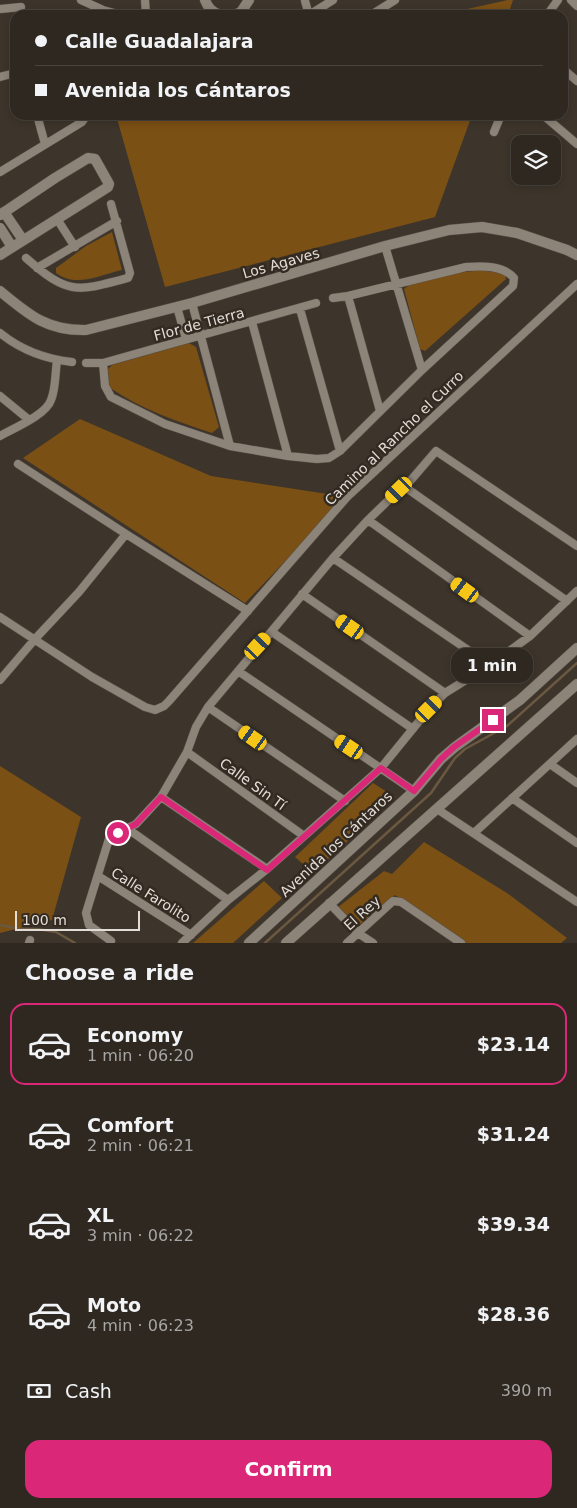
<!DOCTYPE html>
<meta charset="utf-8">
<style>
:root{--surface:#2e2820;--page:#363029;--text:#f1f3f6;--muted:#a7a6a5;--line:#49443e;--accent:#db2777}
body{margin:0;font-family:"DejaVu Sans",sans-serif;background:var(--page);color:var(--text);height:100vh;display:flex;flex-direction:column;font-size:19px;white-space:nowrap}
*{box-sizing:border-box;margin:0}
p{font-size:16px;color:var(--muted)}
.icon{flex:none;width:28px;height:28px;fill:none;stroke:currentColor;stroke-width:2;stroke-linecap:round;stroke-linejoin:round}
.map{position:relative;height:943px;overflow:hidden}
.sheet{display:flex;flex-direction:column;background:var(--surface);flex:1}
.sheet>*{flex:none}
.banner{position:absolute;left:10px;top:10px;width:558px;height:110px;border-radius:15px;box-shadow:0 2px 8px #0003,0 0 0 1px var(--line);display:grid;align-content:center;height:110px;padding:0 25px;background:var(--surface)}
.fabs{position:absolute;left:511px;top:135px;display:grid;gap:10px}
.fabs a{display:grid;place-items:center;width:50px;height:50px;border-radius:10px;background:var(--surface);box-shadow:0 2px 8px #0003,0 0 0 1px var(--line);font-size:25px}
.scale{position:absolute;left:15px;bottom:12px;width:125px;box-sizing:border-box;padding-left:5px;border:2px solid #e2ddd7;border-top:0;font-size:14px;line-height:18px;white-space:nowrap;color:#e2ddd7;-webkit-text-stroke:4px #332a21;paint-order:stroke}
.end{position:absolute;width:22px;height:22px;margin:-11px;border:6px solid #db2777;background:#fff;box-shadow:0 0 0 2px #fff}
.from{border-radius:50%}
.bubble{position:absolute;height:35px;border-radius:15px;background:var(--surface);box-shadow:0 2px 8px #0003,0 0 0 1px var(--line);font-size:16px;font-weight:700;line-height:35px;text-align:center}
.car{position:absolute;width:15px;height:30px;margin:-15px -8px;border-radius:6px;box-shadow:0 0 4px 1px #0007;background:linear-gradient(#f5c518 24%,#345 0 40%,#f5c518 0 76%,#345 0 86%,#f5c518 0)}
.banner b{display:flex;align-items:center;gap:18px;height:48px;font-size:19px}
.banner b+b{border-top:1px solid var(--line)}
.banner i{width:12px;height:12px;background:var(--text)}
ul{padding:0;list-style:none}
li{display:flex;align-items:center;gap:15px;height:82px;margin:0 10px 8px;padding:0 15px;border:2px solid transparent;border-radius:15px}
li div{flex:1}
li b{display:block;font-size:19px}
li em{font-style:normal;font-weight:700}
li.current{border-color:var(--accent)}
li>.icon{width:45px;height:45px;stroke-width:1.5}
h2{padding:0 25px;font-size:22px;line-height:60px}
.pay{display:flex;align-items:center;gap:12px;height:55px;padding:0 25px;font-size:19px}
.pay p{margin-inline-start:auto}
.action{display:flex;gap:10px;margin-top:auto;padding:10px 25px}
.action a{flex:1;height:58px;border-radius:15px;background:var(--accent);color:#fff;font-size:20px;font-weight:700;line-height:58px;text-align:center}
.map>svg:first-child{display:block}
.green{fill:#7b5015}
.lines{fill:none;stroke-linecap:round;stroke-linejoin:round}
.stream{stroke:#6b5840;stroke-width:2.5}
.minor-casing{stroke:#59524a;stroke-width:9}
.tertiary-casing{stroke:#59524a;stroke-width:11}
.minor{stroke:#8d8479;stroke-width:8}
.tertiary{stroke:#8d8479;stroke-width:10}
.route{stroke:#db2777;stroke-width:6}
.labels{text-anchor:middle;dominant-baseline:central;stroke-width:5;stroke-linejoin:round;paint-order:stroke}
.street-label{font-size:14px;fill:#e2ddd7;stroke:#332a21}
</style>
<div class="map">
<svg width="577" height="943" viewBox="0 0 577 943">
<rect width="100%" height="100%" fill="#3d352b"/>
<path class="green" d="M508,0H513L508,15H440Z
M116,115H472L435,217L165,287Z
M112,232L122,270C100,275 76,288 56,273V268L86,246Z
M481,270L505,274L506,279L425,351L420,349L404,289L409,285L456,273Z
M189,343L196,347L219,427L212,433C176,421 140,409 109,387L108,369L112,365Z
M80,419L211,476L347,497L245,603L23,458Z
M0,766L81,817L52,920L0,933Z
M373,783L395,797L313,873L295,857Z
M424,842L507,893L567,938L561,943H465L395,895L357,927L337,908L384,871L392,874Z
M264,881L282,898L233,943H193Z"/>
<g class="lines">
<path class="stream" d="M0,925L20,929H37L56,932L75,943
M265,943L431,793L455,758L465,749L507,726L577,663"/>
<defs>
<path id="minor" d="M81,0L103,10L122,15
M145,0L146,15
M571,0L577,6
M305,1L309,15
M0,9L21,7
M309,15L333,0
M371,15L395,0
M547,15L558,0
M562,68L577,81
M0,77L15,73
M37,115L45,144
M543,115L577,144
M494,132L501,115
M0,172L82,122L87,115
M57,219L75,247
M385,246L422,370
M26,258C68,295 76,292 128,278L130,273L111,204
M37,268L117,221
M348,296L380,411
M192,303L230,446
M177,307L186,339
M300,309L340,451
M252,322L288,456
M0,333C21,350 45,359 72,362
M86,363H103L316,303
M103,363L105,386L111,397L165,424L230,446L288,456L317,459L329,458L340,451L422,370L513,286L514,278C503,265 482,266 466,267L348,296L333,298
M0,396L28,419
M0,436C14,428 46,415 51,400C56,388 55,373 57,361
M18,464L126,534L248,611
M405,487L436,451L577,546
M368,520L399,490L405,487L567,601
M333,558L368,520L530,636
M302,594L445,693
M0,617L92,677L145,707L155,710L164,706L169,701L347,497L577,284
M272,632L413,729
M238,671L414,791
M0,680L35,639L79,592L126,534
M208,707L345,801
M187,752L304,836
M550,764L577,783
M161,797L267,869
M512,798L577,843
M437,809L577,902
M128,829L228,900
M474,833L577,739
M98,876L191,935
M329,903L358,933L373,943
M111,941L89,925L86,913L109,839L112,836L136,824L161,797L187,752L196,727L208,707L333,558L490,665
M29,943L30,940
M182,943L228,900L267,869L381,768L429,709L445,693L490,665L530,636L577,591
M347,943L393,901L401,902L461,943"/>
<path id="tertiary" d="M205,0C208,8 212,12 220,15
M234,15L241,12L249,0
M4,212L23,240
M0,215L55,178L88,158L95,159L109,184L108,187L0,255
M0,228L12,247
M0,291C29,315 47,331 86,330L192,303L385,246L449,230L482,227L517,233L567,250L577,255
M249,943L414,791L441,759L455,747L520,700L577,648
M286,943L577,684"/>
</defs>
<use href="#minor" class="minor-casing"/>
<use href="#tertiary" class="tertiary-casing"/>
<use href="#minor" class="minor"/>
<use href="#tertiary" class="tertiary"/>
</g>
<g class="lines">
<path class="route" d="M118,833L136,824L161,797L267,870L381,768L414,791L441,759L454,747L493,720"/>
</g>
<g class="labels">
<g class="street-label">
<text transform="translate(281 263) rotate(-16)">Los Agaves</text>
<text transform="translate(199 324) rotate(-15)">Flor de Tierra</text>
<text transform="translate(394 438) rotate(-44)">Camino al Rancho el Curro</text>
<text transform="translate(253 784) rotate(36)">Calle Sin Tí</text>
<text transform="translate(336 844) rotate(-43)">Avenida los Cántaros</text>
<text transform="translate(151 895) rotate(32)">Calle Farolito</text>
<text transform="translate(362 913) rotate(-42)">El Rey</text>
</g>
</g>
</svg>
<div class="fabs">
<a><svg class="icon" aria-label="layers" viewBox="0 0 24 24"><path d="M12 4l9 5-9 5-9-5zM3 14l9 5 9-5"/></svg></a>
</div>
<div class="scale">100 m</div>
<i class="end from" style="left:118px;top:833px"></i>
<i class="end" style="left:493px;top:720px"></i>
<div class="bubble" style="left:451px;top:648px;width:82px">1 min</div>
<i class="car" style="left:399px;top:490px;rotate:226deg"></i>
<i class="car" style="left:465px;top:590px;rotate:306deg"></i>
<i class="car" style="left:350px;top:627px;rotate:305deg"></i>
<i class="car" style="left:258px;top:646px;rotate:43deg"></i>
<i class="car" style="left:429px;top:709px;rotate:45deg"></i>
<i class="car" style="left:253px;top:738px;rotate:305deg"></i>
<i class="car" style="left:349px;top:747px;rotate:304deg"></i>
<div class="banner">
<b><i class="from"></i>Calle Guadalajara</b>
<b><i></i>Avenida los Cántaros</b>
</div>
</div>
<section class="sheet">
<h2>Choose a ride</h2>
<ul>
<li class="current"><svg class="icon" aria-label="car" viewBox="0 0 24 24"><path d="M5 17H2v-5l4-1 3-4h7l3 4 3 1v5h-3M9 17h6M6 11h13"/><circle cx="7" cy="17" r="2"/><circle cx="17" cy="17" r="2"/></svg><div><b>Economy</b><p>1 min · 06:20</p></div><em>$23.14</em></li>
<li><svg class="icon" aria-label="car" viewBox="0 0 24 24"><path d="M5 17H2v-5l4-1 3-4h7l3 4 3 1v5h-3M9 17h6M6 11h13"/><circle cx="7" cy="17" r="2"/><circle cx="17" cy="17" r="2"/></svg><div><b>Comfort</b><p>2 min · 06:21</p></div><em>$31.24</em></li>
<li><svg class="icon" aria-label="car" viewBox="0 0 24 24"><path d="M5 17H2v-5l4-1 3-4h7l3 4 3 1v5h-3M9 17h6M6 11h13"/><circle cx="7" cy="17" r="2"/><circle cx="17" cy="17" r="2"/></svg><div><b>XL</b><p>3 min · 06:22</p></div><em>$39.34</em></li>
<li><svg class="icon" aria-label="car" viewBox="0 0 24 24"><path d="M5 17H2v-5l4-1 3-4h7l3 4 3 1v5h-3M9 17h6M6 11h13"/><circle cx="7" cy="17" r="2"/><circle cx="17" cy="17" r="2"/></svg><div><b>Moto</b><p>4 min · 06:23</p></div><em>$28.36</em></li>
</ul>
<div class="pay"><svg class="icon" aria-label="cash" viewBox="0 0 24 24"><path d="M3 7h18v10H3z"/><circle cx="12" cy="12" r="2"/></svg>Cash<p>390 m</p></div>
<div class="action"><a>Confirm</a></div>
</section>
